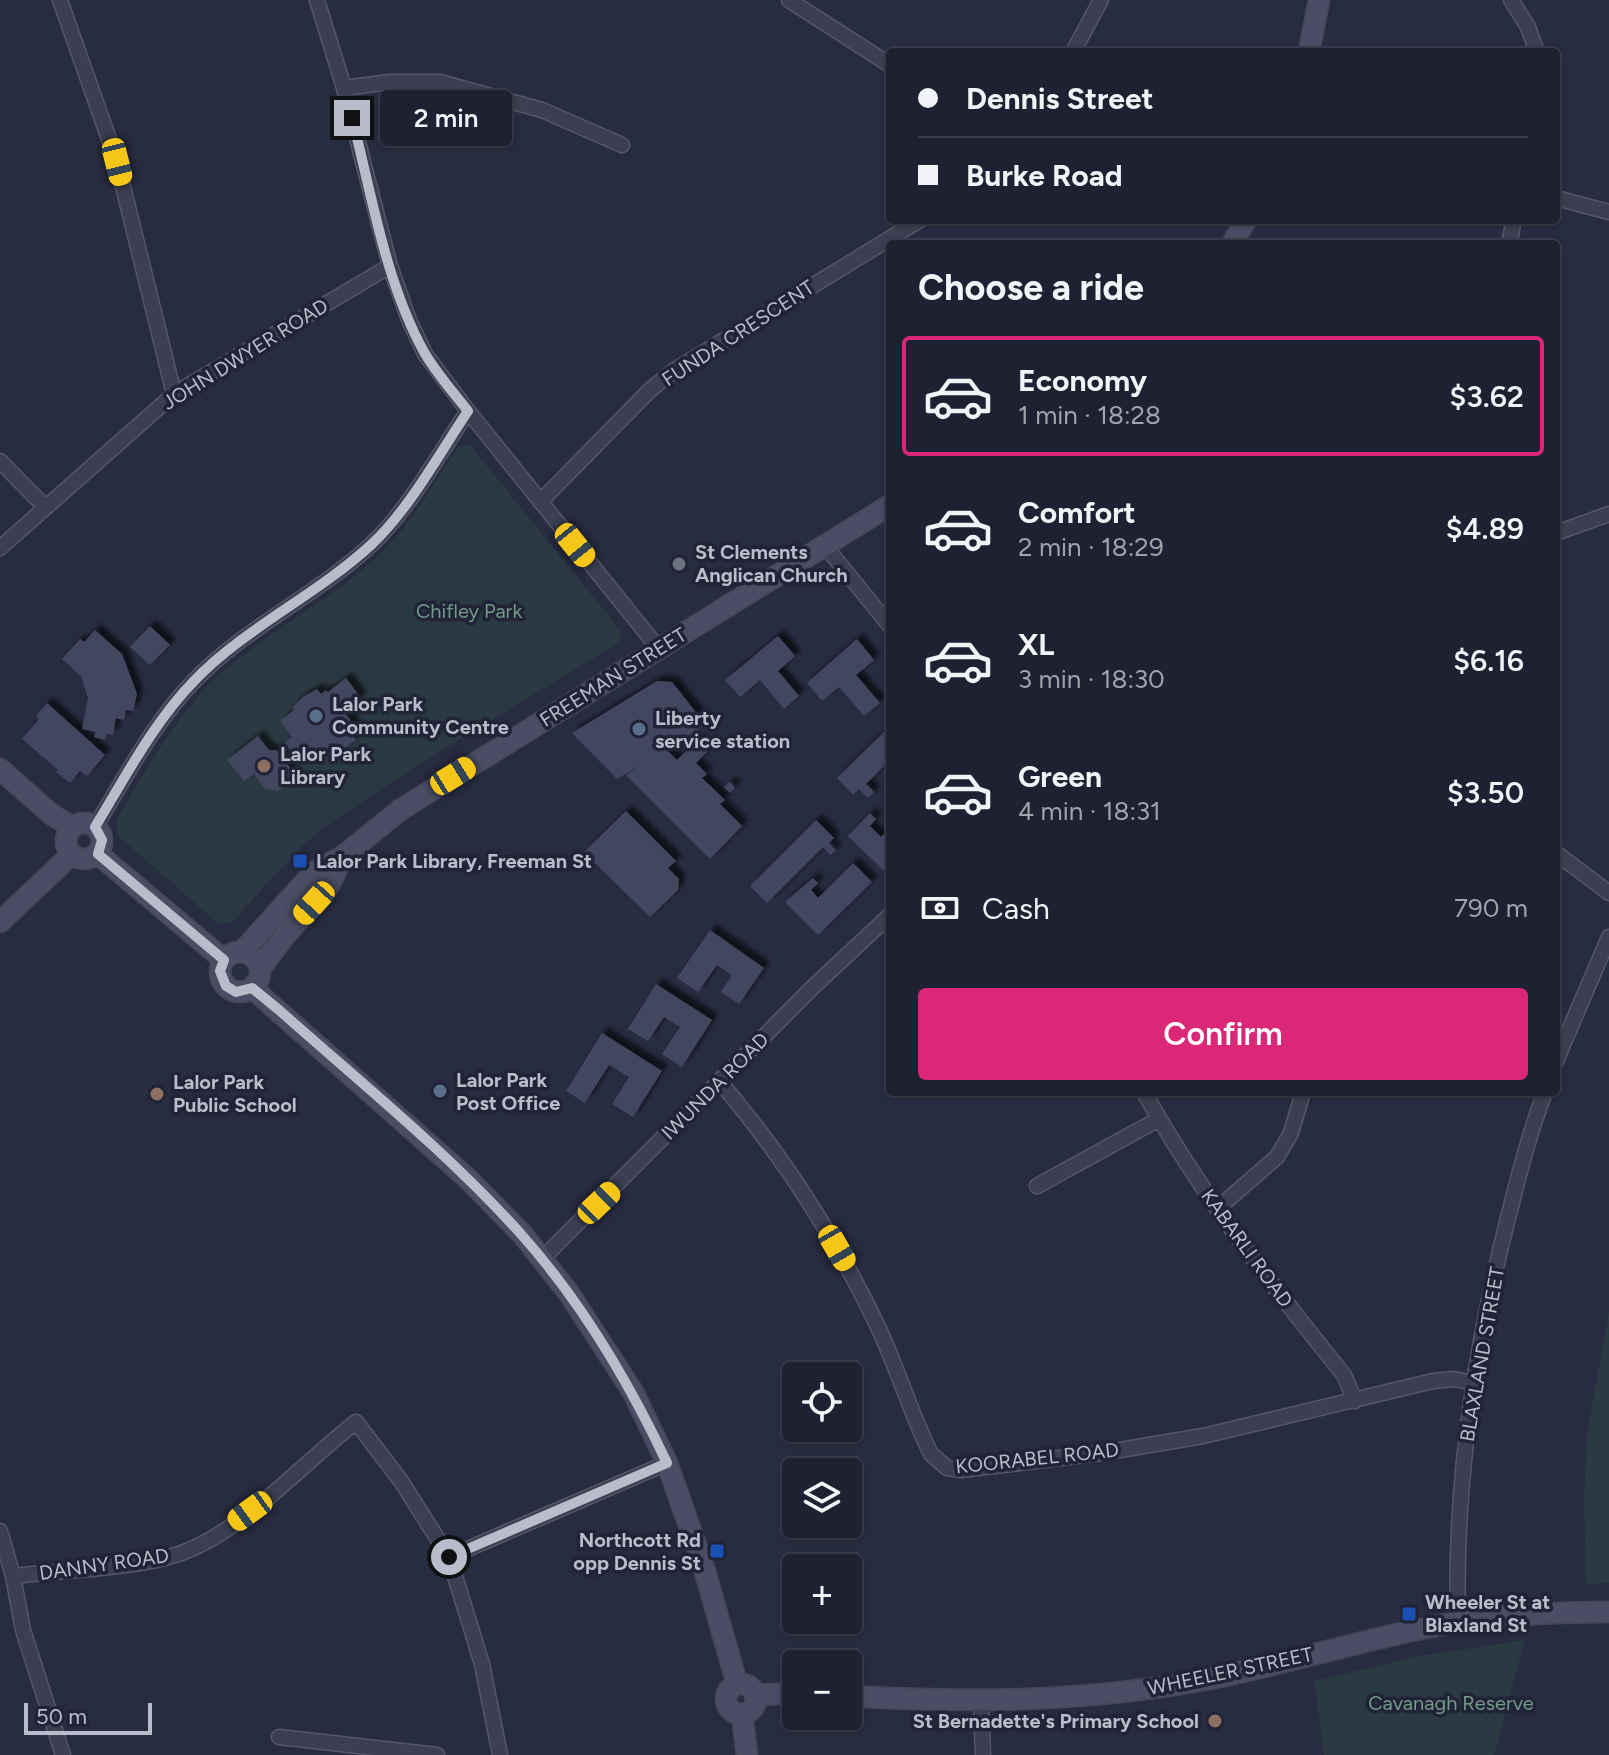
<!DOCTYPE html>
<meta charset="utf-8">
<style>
:root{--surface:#1e2131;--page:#2b2e3d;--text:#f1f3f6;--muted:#a1a3ab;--line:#3c3e4d;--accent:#db2777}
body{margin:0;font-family:Figtree,sans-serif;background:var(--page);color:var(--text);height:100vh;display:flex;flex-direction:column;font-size:30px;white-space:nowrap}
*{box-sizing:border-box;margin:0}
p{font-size:26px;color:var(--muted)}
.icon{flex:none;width:44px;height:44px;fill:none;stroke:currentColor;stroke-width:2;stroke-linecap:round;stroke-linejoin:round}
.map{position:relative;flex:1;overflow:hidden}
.drawer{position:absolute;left:886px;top:240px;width:674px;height:856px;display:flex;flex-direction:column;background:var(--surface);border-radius:8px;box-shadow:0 2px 6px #0004,0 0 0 2px var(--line)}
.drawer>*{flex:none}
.top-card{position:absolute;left:886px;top:48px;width:674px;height:176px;border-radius:8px;box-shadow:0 2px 6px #0004,0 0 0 2px var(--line);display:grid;align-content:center;height:176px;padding:0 32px;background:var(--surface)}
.fabs{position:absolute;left:782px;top:1362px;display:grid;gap:16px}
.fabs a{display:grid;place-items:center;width:80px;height:80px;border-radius:8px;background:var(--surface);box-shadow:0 2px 6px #0004,0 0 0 2px var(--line);font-size:40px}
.scale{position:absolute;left:24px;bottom:20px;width:128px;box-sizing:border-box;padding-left:8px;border:4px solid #b9bccb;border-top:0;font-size:22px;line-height:28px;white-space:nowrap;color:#b9bccb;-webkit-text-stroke:6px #212436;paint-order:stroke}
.end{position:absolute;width:36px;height:36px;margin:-18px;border:10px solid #b9bccb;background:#111;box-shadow:0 0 0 4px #111}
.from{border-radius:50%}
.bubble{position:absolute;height:56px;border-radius:8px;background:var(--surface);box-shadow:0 2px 6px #0004,0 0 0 2px var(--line);font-size:26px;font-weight:600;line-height:56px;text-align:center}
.car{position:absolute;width:24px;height:48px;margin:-24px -12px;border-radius:10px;box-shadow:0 0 6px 2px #0007;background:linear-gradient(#f5c518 24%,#345 0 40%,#f5c518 0 76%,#345 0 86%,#f5c518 0)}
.top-card b{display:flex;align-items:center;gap:28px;height:76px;font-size:30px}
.top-card b+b{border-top:2px solid var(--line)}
.top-card i{width:20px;height:20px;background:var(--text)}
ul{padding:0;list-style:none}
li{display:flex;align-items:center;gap:24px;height:120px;margin:0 16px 12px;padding:0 16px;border:4px solid transparent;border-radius:8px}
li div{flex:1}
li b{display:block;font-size:30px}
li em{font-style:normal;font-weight:600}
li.active{border-color:var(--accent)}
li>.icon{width:72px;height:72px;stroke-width:1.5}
h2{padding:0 32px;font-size:36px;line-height:96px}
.pay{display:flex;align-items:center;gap:20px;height:88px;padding:0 32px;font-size:30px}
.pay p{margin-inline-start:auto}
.button{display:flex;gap:16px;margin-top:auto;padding:16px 32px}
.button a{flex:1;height:92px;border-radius:8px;background:var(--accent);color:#fff;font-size:32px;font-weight:600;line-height:92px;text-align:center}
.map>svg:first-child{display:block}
.green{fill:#2a3942}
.building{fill:#43475f;filter:url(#shadow)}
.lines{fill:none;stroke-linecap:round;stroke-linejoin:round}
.street-casing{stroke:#545768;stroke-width:17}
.secondary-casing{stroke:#434657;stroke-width:23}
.street{stroke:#3c3f51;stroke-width:14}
.secondary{stroke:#4b4d64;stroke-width:20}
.route{stroke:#b9bccb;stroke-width:10}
.worship-dot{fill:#6b7280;stroke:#212436;stroke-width:3}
.service-dot{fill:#5c6f8a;stroke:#212436;stroke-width:3}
.education-dot{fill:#8d6e63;stroke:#212436;stroke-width:3}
.transit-dot{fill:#1a4fb4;stroke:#212436;stroke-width:3}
.labels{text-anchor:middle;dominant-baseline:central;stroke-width:7;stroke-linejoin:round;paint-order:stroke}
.street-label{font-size:20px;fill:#b9bccb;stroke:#212436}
.poi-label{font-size:20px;font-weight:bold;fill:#b9bccb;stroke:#212436;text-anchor:start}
.park-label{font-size:20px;fill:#729a86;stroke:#212436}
</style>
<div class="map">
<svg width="1609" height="1755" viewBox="0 0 1609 1755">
<defs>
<filter id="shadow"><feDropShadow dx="6" dy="-6" stdDeviation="2" flood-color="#0009"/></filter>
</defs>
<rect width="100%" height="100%" fill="#282c41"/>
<path class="green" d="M470,445L621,631L620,642L426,760L327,825L302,846L231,923L219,924L118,836L116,821C146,770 174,717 218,676C265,634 323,604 371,563C408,531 432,485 459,446Z
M1609,1309V1583L1586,1584L1584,1500L1587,1435Z
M1525,1640L1494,1755H1324L1314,1681L1419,1656Z"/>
<path class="building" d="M150,626L170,645L150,665L130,647Z
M95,630L122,654L137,694L133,711L126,710L124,720L116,718L113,735L107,734L105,740L94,737L96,732L82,729L88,698L81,676L62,659L80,639L84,642Z
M778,636L795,656L778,671L799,696L784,709L760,680L740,697L725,680Z
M857,639L874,660L856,675L880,703L864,716L839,687L822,701L807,683Z
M346,678L361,698L344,712L358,730L352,735L356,740L331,758L326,751L313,761L307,754L299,760L285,743L292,737L280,721L294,710L292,708L303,697L317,689L321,694L326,690L328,692Z
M657,681L672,682L706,725L666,749L677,760L697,740L708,751L696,763L707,774L702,778L725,800L720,804L742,826L710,859L626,775L642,764L617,779L572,733Z
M47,703L105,755L87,776L80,771L70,783L56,772L58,770L22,739L39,719L36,716Z
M890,726V760L866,784L874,792L868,798L859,789L853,795L837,778Z
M258,736L269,750H276L283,758L291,769L289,782L278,791L265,789L254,774L244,781L227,760Z
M730,782L735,788L730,793L724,787Z
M626,811L676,861L668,868L679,879L678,890L650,917L584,852Z
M870,813L876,819L870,826L881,837L890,828V863L883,870L848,836Z
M816,820L834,838L829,843L836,850L830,855L823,847L767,903L750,886Z
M853,863L872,882L818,935L785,902L813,878L818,883L811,890L818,898Z
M710,930L764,968L739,1004L721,992L732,975L717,965L698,992L677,978Z
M656,984L712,1020L682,1067L662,1054L680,1027L664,1017L648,1041L628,1029Z
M602,1033L662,1071L633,1117L612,1104L629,1077L609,1065L585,1103L566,1091Z"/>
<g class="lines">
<defs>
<path id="street" d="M60,0L117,162L174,394
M317,0L344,88L390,266L409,320L425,354L468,411L659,649
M789,0L890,65
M1511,0L1528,27L1537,52
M1073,52L1101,0
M344,88L390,82H440L542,110L622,145
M1556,198L1609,212
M1509,244L1514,220
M0,461L45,507
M540,502L650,390L675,370L920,220
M1556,533L1609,514
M825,546L890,626
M0,548L174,394L390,266
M95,827C125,778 154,722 194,681C246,627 317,595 372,544C409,509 439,454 468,411
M1556,853L1609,893
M1556,1061L1609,937
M720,1082C784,1157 837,1240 879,1329C898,1370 911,1414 931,1454L947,1468L961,1470L1102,1453L1203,1436L1433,1381L1454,1379L1474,1383
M1144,1092C1201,1194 1271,1285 1344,1375L1355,1401
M1037,1186L1159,1119
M1217,1209L1277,1157L1291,1133L1303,1092
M542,1259L813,987L890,915
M0,1531L13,1576L23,1630L63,1755
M449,1557L667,1463
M13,1576C63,1570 139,1569 184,1552C245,1529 304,1462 356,1422L401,1481L449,1557L482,1664L500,1755
M1458,1622C1454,1488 1474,1352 1507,1222C1518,1178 1529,1134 1545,1092
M981,1702L983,1755
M279,1737L437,1755"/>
<path id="secondary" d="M1309,52L1319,0
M1232,244L1246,220
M0,769L51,814L72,827
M66 841a18 18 0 1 1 36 0a18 18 0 1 1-36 0Z
M98,854L224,960
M0,922L71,855
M242,952L314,872L342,857L400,810L890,505
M220 972a20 20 0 1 1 40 0a20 20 0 1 1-40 0Z
M260,969L283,938L329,886L342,857
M252,988L467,1178L522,1234L568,1292L633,1392L667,1463L704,1568L737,1684
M726 1699a15 15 0 1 1 30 0a15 15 0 1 1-30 0Z
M755,1695L796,1693
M848,1696C968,1703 1085,1702 1204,1680C1289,1664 1372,1636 1458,1622C1508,1614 1559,1612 1609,1612
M742,1714L747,1755"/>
</defs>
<use href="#street" class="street-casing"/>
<use href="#secondary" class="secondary-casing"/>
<use href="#street" class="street"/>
<use href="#secondary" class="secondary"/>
</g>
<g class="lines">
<path class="route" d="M352,118C372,195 385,281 424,352C436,373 453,392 468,411C439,454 410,508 372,544C317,595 246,627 194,681C153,723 125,778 95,827L102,840L98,854L224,960L220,971L226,986L236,992L252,988L279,1010C360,1082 447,1152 520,1233C581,1301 628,1380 667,1463L449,1557"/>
</g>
<circle class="worship-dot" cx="679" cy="564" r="8"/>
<g class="service-dot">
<circle cx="316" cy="716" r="8"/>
<circle cx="639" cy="729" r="8"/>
<circle cx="440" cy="1091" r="8"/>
</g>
<g class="education-dot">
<circle cx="264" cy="766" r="8"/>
<circle cx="157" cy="1094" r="8"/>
<circle cx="1215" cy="1721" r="8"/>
</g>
<g class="transit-dot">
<rect x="292" y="853" width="16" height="16" rx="4"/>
<rect x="709" y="1543" width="16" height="16" rx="4"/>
<rect x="1401" y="1606" width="16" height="16" rx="4"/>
</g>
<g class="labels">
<g class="street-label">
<text transform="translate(738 333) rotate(-33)">FUNDA CRESCENT</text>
<text transform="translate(245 354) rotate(-32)">JOHN DWYER ROAD</text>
<text transform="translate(613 677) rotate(-32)">FREEMAN STREET</text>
<text transform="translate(715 1086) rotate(-45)">IWUNDA ROAD</text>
<text transform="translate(1247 1248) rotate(54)">KABARLI ROAD</text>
<text transform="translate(1482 1354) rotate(-80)">BLAXLAND STREET</text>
<text transform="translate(1037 1458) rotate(-6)">KOORABEL ROAD</text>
<text transform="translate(104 1564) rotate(-8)">DANNY ROAD</text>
<text transform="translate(1230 1671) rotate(-12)">WHEELER STREET</text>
</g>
<g class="poi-label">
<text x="695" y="552">St Clements<tspan x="695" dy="23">Anglican Church</tspan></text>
<text x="332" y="704">Lalor Park<tspan x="332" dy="23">Community Centre</tspan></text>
<text x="655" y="718">Liberty<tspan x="655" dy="23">service station</tspan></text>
<text x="280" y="754">Lalor Park<tspan x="280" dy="23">Library</tspan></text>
<text x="316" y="861">Lalor Park Library, Freeman St</text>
<text x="456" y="1080">Lalor Park<tspan x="456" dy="23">Post Office</tspan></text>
<text x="173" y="1082">Lalor Park<tspan x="173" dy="23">Public School</tspan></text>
<text x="701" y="1540" text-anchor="end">Northcott Rd<tspan x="701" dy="23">opp Dennis St</tspan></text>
<text x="1425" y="1602">Wheeler St at<tspan x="1425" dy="23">Blaxland St</tspan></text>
<text x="1199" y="1721" text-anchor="end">St Bernadette's Primary School</text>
</g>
<g class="park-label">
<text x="469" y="611">Chifley Park</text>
<text x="1451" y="1703">Cavanagh Reserve</text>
</g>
</g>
</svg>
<div class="fabs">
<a><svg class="icon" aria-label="locate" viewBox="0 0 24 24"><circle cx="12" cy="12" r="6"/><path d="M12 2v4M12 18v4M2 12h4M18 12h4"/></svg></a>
<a><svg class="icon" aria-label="layers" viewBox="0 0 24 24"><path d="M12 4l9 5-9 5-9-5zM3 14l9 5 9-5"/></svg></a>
<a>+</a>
<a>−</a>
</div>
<div class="scale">50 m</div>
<i class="end from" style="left:449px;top:1557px"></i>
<i class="end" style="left:352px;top:118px"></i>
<div class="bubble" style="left:380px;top:90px;width:132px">2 min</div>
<i class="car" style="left:117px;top:162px;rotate:166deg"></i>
<i class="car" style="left:575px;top:545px;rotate:141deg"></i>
<i class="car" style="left:453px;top:776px;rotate:58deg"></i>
<i class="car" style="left:314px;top:903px;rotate:222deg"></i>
<i class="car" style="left:599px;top:1203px;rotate:46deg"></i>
<i class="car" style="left:837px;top:1248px;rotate:150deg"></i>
<i class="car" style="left:250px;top:1511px;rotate:234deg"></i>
<div class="top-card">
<b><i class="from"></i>Dennis Street</b>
<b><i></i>Burke Road</b>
</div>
<section class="drawer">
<h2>Choose a ride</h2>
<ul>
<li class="active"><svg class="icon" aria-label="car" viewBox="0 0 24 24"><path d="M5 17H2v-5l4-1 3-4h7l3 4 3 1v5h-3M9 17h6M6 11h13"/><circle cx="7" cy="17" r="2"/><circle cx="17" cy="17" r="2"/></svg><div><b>Economy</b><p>1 min · 18:28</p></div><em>$3.62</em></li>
<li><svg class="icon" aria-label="car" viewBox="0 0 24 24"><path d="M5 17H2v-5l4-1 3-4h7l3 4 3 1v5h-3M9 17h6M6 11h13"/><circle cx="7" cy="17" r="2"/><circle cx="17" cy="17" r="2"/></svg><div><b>Comfort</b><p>2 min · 18:29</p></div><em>$4.89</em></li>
<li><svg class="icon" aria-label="car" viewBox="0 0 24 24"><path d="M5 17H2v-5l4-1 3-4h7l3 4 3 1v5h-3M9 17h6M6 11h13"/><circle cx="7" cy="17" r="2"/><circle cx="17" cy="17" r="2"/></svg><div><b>XL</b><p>3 min · 18:30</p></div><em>$6.16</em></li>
<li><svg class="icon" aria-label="car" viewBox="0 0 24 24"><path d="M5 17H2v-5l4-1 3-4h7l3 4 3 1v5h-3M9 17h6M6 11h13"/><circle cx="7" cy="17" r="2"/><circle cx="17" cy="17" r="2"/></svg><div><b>Green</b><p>4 min · 18:31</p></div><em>$3.50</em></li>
</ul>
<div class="pay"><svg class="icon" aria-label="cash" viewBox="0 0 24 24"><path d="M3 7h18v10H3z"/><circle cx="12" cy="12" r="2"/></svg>Cash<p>790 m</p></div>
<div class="button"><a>Confirm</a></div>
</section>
</div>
